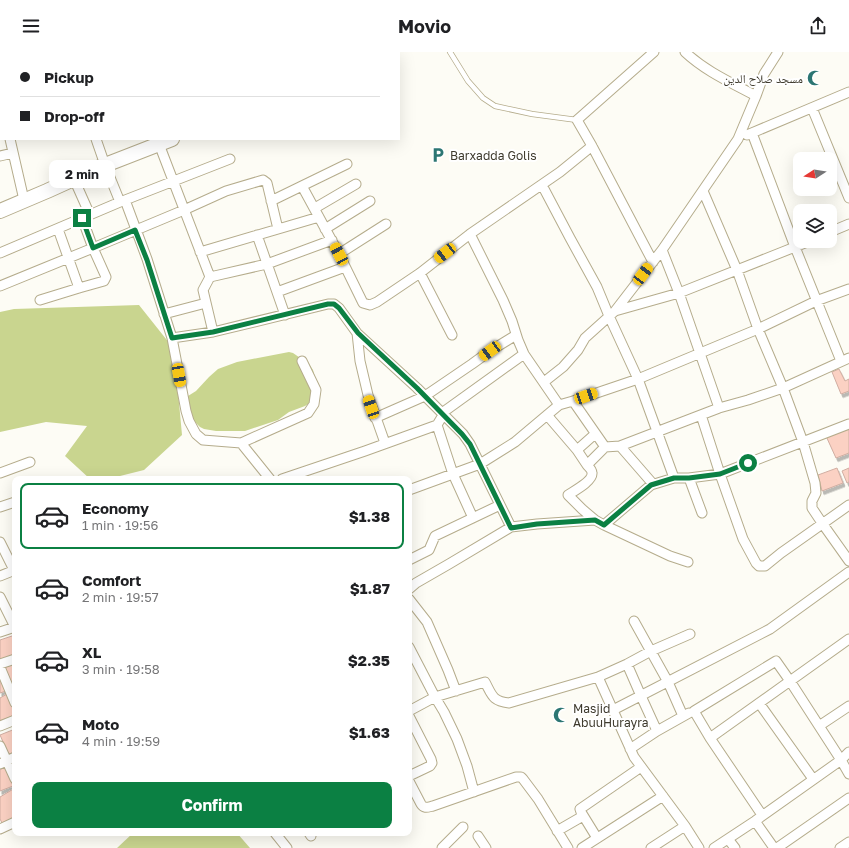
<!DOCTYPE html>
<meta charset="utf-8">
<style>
:root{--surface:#fff;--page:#f2f2f2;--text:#202124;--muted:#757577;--line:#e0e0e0;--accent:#0b8043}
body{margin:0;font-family:"Golos Text","Noto Naskh Arabic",sans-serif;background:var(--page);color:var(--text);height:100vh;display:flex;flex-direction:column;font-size:15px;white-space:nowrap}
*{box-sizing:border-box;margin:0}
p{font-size:13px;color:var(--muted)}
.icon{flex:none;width:22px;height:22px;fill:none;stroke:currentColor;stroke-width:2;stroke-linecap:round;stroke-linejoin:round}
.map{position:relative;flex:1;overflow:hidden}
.side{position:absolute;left:12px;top:424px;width:400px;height:360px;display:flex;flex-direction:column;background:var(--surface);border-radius:8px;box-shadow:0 4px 16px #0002}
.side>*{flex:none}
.guide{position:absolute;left:0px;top:0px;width:400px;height:88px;box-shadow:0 4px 16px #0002;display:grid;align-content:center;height:88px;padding:0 20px;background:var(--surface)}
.needle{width:26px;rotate:258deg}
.buttons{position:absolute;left:793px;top:100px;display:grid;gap:8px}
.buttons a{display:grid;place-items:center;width:44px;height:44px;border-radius:8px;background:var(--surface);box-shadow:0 4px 16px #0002;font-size:20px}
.end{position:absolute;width:18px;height:18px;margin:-9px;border:5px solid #0b8043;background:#fff;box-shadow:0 0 0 2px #fff}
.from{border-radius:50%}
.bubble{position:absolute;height:28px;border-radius:8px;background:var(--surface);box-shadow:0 4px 16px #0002;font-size:13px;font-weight:700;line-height:28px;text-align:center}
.car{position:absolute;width:12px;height:24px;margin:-12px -6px;border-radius:5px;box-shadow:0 0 3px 1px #0007;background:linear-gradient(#f5c518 24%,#345 0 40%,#f5c518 0 76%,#345 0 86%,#f5c518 0)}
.guide b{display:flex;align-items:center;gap:14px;height:38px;font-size:15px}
.guide b+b{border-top:1px solid var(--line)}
.guide i{width:10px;height:10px;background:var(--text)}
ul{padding:7px 0 0;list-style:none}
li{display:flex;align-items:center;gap:12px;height:66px;margin:0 8px 6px;padding:0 12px;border:2px solid transparent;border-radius:8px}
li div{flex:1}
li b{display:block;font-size:15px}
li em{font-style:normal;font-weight:700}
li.active{border-color:var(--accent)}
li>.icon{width:36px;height:36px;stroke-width:1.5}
.primary-button{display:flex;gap:8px;margin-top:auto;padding:8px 20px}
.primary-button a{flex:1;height:46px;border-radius:8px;background:var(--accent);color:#fff;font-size:16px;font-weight:700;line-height:46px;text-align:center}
header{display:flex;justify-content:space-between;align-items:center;height:52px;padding:0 20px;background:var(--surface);font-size:18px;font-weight:700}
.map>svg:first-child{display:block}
.green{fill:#c9d58f}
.building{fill:#fbd1c3;stroke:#d1aea2;filter:url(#shadow)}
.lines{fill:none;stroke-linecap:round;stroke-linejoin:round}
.service-casing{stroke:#b5ac8c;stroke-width:6}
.minor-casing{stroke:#b5ac8c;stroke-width:11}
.primary-casing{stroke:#b5ac8c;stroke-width:16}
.service{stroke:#fff;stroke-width:4.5}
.minor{stroke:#fff;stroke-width:9}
.primary{stroke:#fff;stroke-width:14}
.route{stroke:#0b8043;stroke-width:5}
.labels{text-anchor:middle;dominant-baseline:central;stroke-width:4;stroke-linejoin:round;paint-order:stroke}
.poi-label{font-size:12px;fill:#3f3b2e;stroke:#fff;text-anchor:start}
</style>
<header><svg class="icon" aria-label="menu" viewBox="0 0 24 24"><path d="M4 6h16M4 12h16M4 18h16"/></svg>Movio<svg class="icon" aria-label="share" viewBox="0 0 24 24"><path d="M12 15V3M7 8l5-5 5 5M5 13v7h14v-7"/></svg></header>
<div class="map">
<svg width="849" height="796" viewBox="0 0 849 796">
<defs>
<filter id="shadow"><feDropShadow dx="2" dy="3.5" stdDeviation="0" flood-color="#0004"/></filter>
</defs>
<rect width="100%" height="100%" fill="#fdfcf5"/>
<path class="green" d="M139,253L174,297L182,383L144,418L108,427H90L65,404L87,374L46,370L0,380V260L14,257Z
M289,300L293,301L309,312L313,318L315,325L316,341L314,348L305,354L289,360L278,368L245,379H216L204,377L200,375L193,368L190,358L188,344L196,339L209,325L218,317L237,310Z
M133,781H237L250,796H117Z"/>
<path class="building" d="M839,317L845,329L849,327V339L841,342L832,320Z
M849,377V401L836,406L826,384Z
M837,416L843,431L822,439L818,423Z
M849,416V430L847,431L842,419Z
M15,583V604L0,609V588Z
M15,611V634L12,635L4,616Z
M0,626L6,639L0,641Z
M7,642L15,659V663L0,669V646Z
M15,677V699L9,703L0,683Z
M5,712L13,734L0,739V715Z
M15,736V765L2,771L0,767V745Z"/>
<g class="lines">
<defs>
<path id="service" d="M450,0L468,29L483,46L495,54L532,62L577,68"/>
<path id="minor" d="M127,0V1
M183,0V1
M245,0V1
M327,0L328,1
M685,0C705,19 732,31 756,44
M64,1L69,0
M222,1L225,0
M0,15L1,14
M0,40L1,45
M812,56L849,146
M752,81L795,195L841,309
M747,83L849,40
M10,87L24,148
M96,87L105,113L120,150
M159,92L210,225L203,238L213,280
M0,104L13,101
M74,127L90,163
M542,133L570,186L597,235L609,264L638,327L674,426
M302,134L339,202L363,251L370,253L377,250L420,221L470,182L560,120L592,94
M125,148L147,207L172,286L186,359L189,369L196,382L203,388L241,391L270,427
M271,149L347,112
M315,156L356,132
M58,177L79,236
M325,177L370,149
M830,180L849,172
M470,182L503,248L512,269L518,288L524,302L559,353L573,349L605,395
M257,183L285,263
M662,198L679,241L719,356
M200,200L319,165
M0,201L120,150L230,107
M339,202L386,172
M653,210L592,94L577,68L654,0
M420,221L452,283
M210,225L267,212L332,188
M0,234L93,196L184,158L226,139L263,128L267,131L278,177
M277,240L345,215
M40,248L79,236L104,229L106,225L93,196L82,166
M615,259L679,241L810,189
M164,262L206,251
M357,281L360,309L368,343L385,391
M172,286L213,280L328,252H334L339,256L357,281L417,336L463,382L470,392L511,475
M849,306L783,336L803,390L815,431L816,441L812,449V456L822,471L849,509
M544,330L563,315L578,298L585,286L615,259L662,198L738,87L756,44L764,22L778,0
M573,349L638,327L758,277L816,249L849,237
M442,361L524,302
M547,363L577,398L587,413
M701,363L720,422L743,487L756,511L759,514H765L781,501L849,453
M375,366L425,344L472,312L490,299L516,283
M437,373L453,422L473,466
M241,391L308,361L314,352L316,338L302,309
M620,394L653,432
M577,398L595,382
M0,421L30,410
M689,426L702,461
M282,427L365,399L437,373L443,363
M409,438L480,412L515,390L559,353
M0,455L15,450
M595,468L582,457L568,443C574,439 593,429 592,421C592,418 589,415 587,413L605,395L620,394L719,356L748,348L783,336L758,277L737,218L703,139
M604,473L670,504L688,510
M0,490L15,520
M409,508L429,498L435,484L500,453
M0,524L15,518
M409,537L416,531L449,512L511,475L537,472L595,468L604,473L651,433L674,426H689L720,422L849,372
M0,545L15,575
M409,547L427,570L448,618L456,639
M634,569L668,630L683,664
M0,580L15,575
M409,595L435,645L444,660L457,687L467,714L474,740
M0,612L15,607
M627,612L641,644L657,679
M0,615L15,651
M598,625L634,705L685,774L699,796
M759,651L813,727
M613,658L770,577L849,520
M409,659L435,645L485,630C492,643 492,649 509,651L598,625L627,612L651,599L690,582
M409,664L431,707L432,711L430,714L409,724
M0,674L15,668
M819,674L849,654
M710,686L790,629L841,708L849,722
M0,694L15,727
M630,697L657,679L689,661
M0,712L15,705
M409,729L421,752C424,757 428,755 433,754L516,725H521L523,727L538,747L568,796
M762,763L710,686L694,659L776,609L790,629L849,587
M755,769L774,796
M0,777L15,770
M557,779L583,764
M275,781L287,796
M309,781L311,784
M478,784L486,796
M597,786L581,760L580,757L641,715
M728,787L735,796
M442,796L463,775
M582,796L663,744
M651,796L685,774
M714,796L755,769L841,708L849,700
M777,796L849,746
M840,796L849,790"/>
<path id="primary" d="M336,1L338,0
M0,159L47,139L100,115L172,87"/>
</defs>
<use href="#service" class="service-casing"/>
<use href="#minor" class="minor-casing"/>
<use href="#primary" class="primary-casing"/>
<use href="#service" class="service"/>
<use href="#minor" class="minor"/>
<use href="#primary" class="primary"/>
</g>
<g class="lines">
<path class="route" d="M82,166L93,196L135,178L147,208L172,286L213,280L328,252H334L339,256L358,281L417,336L462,382L470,392L511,476L537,472L595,468L604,473L651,433L674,426H689L720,422L748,411"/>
</g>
<defs>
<symbol id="mosque-bare" viewBox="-9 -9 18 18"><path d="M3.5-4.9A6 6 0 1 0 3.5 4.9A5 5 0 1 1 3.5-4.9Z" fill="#2c7673" stroke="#fff" stroke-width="2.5" paint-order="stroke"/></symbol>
<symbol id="parking-bare" viewBox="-9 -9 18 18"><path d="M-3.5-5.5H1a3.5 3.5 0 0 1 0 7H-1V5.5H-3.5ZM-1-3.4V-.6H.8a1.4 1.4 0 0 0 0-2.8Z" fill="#2c7673" stroke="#fff" stroke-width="2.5" paint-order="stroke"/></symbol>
</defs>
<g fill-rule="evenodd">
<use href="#mosque-bare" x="804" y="15" width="22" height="22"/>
<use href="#parking-bare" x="427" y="92" width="22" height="22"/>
<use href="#mosque-bare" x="550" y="652" width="22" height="22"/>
</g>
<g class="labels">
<g class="poi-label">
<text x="803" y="26" text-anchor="end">مسجد صلاح الدين</text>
<text x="450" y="103">Barxadda Golis</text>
<text x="573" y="656">Masjid<tspan x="573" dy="14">AbuuHurayra</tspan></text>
</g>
</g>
</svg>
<div class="buttons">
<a><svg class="needle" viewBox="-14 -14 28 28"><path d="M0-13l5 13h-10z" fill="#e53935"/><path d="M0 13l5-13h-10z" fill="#757577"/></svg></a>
<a><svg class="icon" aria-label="layers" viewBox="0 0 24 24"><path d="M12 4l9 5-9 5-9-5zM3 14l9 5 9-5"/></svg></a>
</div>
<i class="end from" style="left:748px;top:411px"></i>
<i class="end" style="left:82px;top:166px"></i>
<div class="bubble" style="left:49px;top:108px;width:66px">2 min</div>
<i class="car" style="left:445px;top:201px;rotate:232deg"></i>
<i class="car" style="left:339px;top:202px;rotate:332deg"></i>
<i class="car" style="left:643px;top:222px;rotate:37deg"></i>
<i class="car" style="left:490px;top:299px;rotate:234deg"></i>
<i class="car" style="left:179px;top:323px;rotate:170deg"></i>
<i class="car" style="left:586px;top:344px;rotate:71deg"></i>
<i class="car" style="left:371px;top:355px;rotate:341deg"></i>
<div class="guide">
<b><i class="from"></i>Pickup</b>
<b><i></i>Drop-off</b>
</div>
<section class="side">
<ul>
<li class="active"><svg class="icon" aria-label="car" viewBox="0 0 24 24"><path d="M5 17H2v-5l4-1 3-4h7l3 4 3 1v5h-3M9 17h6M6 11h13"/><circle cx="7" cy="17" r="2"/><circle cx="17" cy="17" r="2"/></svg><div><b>Economy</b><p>1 min · 19:56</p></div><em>$1.38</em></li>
<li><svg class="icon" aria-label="car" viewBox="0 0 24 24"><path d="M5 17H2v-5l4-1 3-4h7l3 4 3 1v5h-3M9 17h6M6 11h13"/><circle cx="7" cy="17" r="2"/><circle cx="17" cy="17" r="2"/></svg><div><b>Comfort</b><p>2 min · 19:57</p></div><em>$1.87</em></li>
<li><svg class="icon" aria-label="car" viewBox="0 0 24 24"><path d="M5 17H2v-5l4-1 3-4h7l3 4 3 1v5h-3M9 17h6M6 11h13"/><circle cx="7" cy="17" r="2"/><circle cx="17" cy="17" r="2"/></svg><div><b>XL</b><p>3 min · 19:58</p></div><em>$2.35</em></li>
<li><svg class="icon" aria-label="car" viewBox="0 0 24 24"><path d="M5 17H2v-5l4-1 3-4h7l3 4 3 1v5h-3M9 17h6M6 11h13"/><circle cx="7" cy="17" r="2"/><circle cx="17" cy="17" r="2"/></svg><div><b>Moto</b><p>4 min · 19:59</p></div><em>$1.63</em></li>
</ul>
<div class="primary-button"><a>Confirm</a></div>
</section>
</div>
